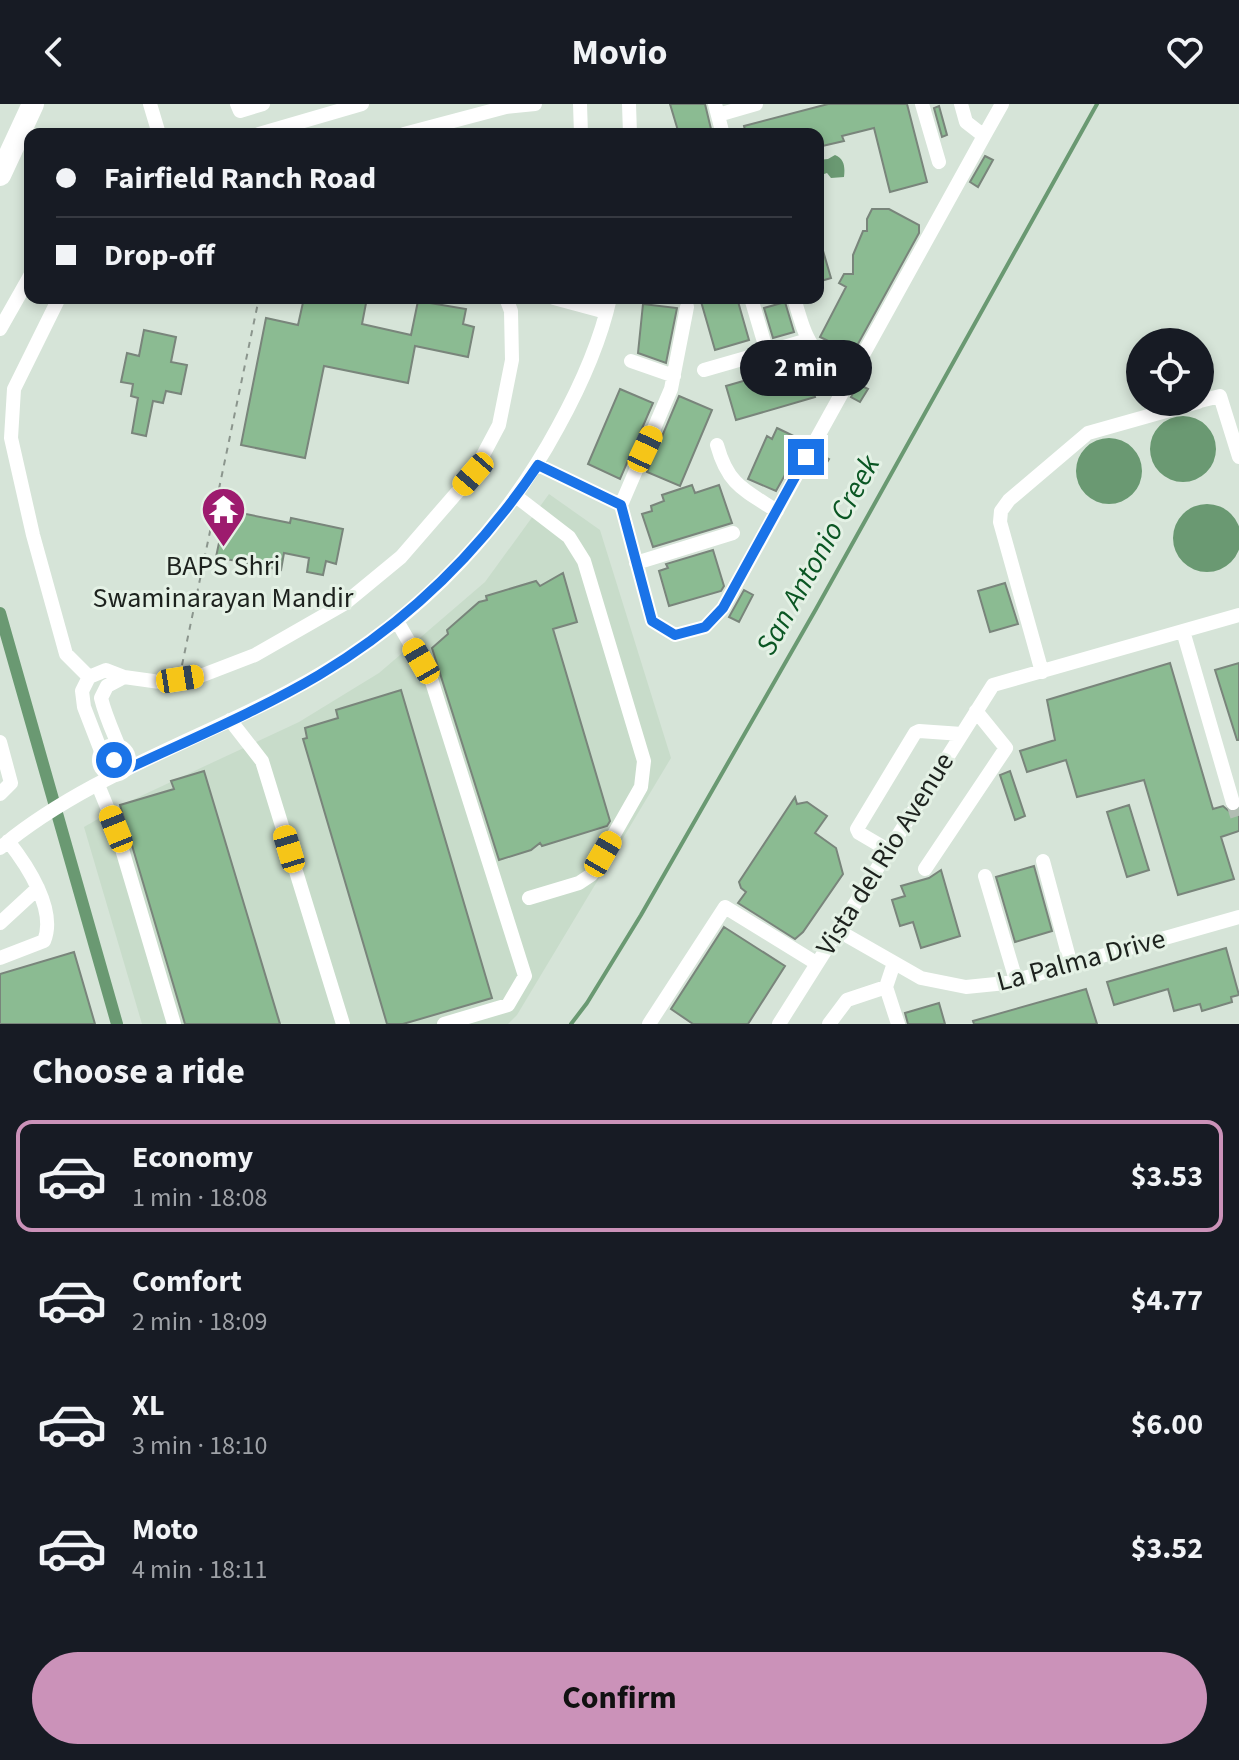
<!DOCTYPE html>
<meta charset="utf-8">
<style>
:root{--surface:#171b24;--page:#20242c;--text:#f1f3f6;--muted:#9ea1a6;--line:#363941;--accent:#cb92b9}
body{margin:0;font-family:"Source Sans 3",sans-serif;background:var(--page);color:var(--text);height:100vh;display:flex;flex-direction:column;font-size:30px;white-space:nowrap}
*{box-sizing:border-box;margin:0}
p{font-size:26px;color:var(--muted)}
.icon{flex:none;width:44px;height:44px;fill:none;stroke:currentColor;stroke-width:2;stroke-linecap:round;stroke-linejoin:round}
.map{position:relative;height:920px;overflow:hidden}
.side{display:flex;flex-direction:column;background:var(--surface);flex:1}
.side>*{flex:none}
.guide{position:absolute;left:24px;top:24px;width:800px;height:176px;border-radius:16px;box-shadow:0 4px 12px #0003;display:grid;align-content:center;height:176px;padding:0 32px;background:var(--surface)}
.fabs{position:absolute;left:1126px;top:224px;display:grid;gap:16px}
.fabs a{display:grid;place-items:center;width:88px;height:88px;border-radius:50%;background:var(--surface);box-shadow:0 4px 12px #0003;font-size:40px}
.end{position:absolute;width:36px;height:36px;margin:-18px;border:10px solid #1a73e8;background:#fff;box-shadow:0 0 0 4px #fff}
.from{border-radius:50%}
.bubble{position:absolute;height:56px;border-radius:28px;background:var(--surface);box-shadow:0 4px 12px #0003;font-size:26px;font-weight:700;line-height:56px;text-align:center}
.car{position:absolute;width:24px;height:48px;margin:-24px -12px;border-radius:10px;box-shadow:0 0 6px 2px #0007;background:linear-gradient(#f5c518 24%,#345 0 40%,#f5c518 0 76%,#345 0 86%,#f5c518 0)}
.guide b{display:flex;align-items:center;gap:28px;height:76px;font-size:30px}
.guide b+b{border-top:2px solid var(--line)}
.guide i{width:20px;height:20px;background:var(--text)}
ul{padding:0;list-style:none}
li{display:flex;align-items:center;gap:24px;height:112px;margin:0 16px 12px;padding:0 16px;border:4px solid transparent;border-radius:16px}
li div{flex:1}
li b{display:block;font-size:30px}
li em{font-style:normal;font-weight:700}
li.current{border-color:var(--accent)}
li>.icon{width:72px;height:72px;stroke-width:1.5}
h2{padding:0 32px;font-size:36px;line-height:96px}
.button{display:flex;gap:16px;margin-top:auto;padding:16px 32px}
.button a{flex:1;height:92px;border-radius:48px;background:var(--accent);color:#111;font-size:32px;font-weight:700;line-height:92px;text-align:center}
header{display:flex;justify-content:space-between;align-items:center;height:104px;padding:0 32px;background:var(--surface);font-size:36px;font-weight:700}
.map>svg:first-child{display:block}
.built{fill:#c8dcca}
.water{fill:#6a9972}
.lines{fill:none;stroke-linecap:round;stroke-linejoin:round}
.stream{stroke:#6a9972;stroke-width:4}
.canal{stroke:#6a9972;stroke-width:12}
.building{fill:#8bbb92;stroke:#79857b;stroke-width:2}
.minor-tunnel{stroke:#b1bdb3;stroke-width:14;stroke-dasharray:14 7;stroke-linecap:butt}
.path{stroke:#8b958d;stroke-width:2;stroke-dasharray:6 6;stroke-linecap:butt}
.minor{stroke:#fff;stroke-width:14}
.highway{stroke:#fff;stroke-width:22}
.route{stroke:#1a73e8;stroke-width:10}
.labels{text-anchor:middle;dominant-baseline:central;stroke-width:6;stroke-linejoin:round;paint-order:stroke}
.poi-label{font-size:28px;fill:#1d221e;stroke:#e4f1e5}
.street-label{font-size:28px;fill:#1d221e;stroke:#e4f1e5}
.water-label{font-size:30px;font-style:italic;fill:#0a5623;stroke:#e4f1e5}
</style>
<header><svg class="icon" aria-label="back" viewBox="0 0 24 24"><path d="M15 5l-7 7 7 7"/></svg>Movio<svg class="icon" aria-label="heart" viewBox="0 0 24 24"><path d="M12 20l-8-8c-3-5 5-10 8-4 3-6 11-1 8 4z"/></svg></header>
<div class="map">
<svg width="1239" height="920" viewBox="0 0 1239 920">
<rect width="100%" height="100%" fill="#d6e4d8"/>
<path class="built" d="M549,390L600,426L671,654L517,911L508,920H142L84,723L126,699L299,618L379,569L485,478Z"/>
<path class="water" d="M835,51C845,55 845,64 844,73L831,74L827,69L818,72V56L828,55Z
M1150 345a33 33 0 1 1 66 0a33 33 0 1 1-66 0Z
M1076 367a33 33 0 1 1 66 0a33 33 0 1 1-66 0Z
M1173 434a34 34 0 1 1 68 0a34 34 0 1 1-68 0Z"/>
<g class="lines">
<path class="stream" d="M571,920L587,899L641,811L816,505L1097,0"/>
<path class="canal" d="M0,509L117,920"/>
</g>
<path class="building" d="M670,0H705L711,25L694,30H679Z
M828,0H907L927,78L890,88L874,24L842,32L844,37L818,43V30H746L744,22Z
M939,2L947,31L942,33L934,4Z
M985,52L993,56L978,83L970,78Z
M872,105H889L919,121V129L853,249L820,233L846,183L839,179L844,170H853V151L863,127H867V115Z
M818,140H821L831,174L818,178Z
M304,194H367L362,220L411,231L418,197L466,205L463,220L474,223L468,253L415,242L408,279L324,262L305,354L241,341L266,214L298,221Z
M700,194H737L749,236L715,246Z
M785,198L794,228L773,234L764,204Z
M643,200L677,204L666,259L638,249Z
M144,226L176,233L171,258L187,261L181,290L166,287L163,299L153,297L146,332L132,329L138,294L131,292L133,280L121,278L127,249L139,252Z
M805,259L815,293L736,316L726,282Z
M858,280L868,285L860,298L851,293Z
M620,285L653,299L620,375L588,360Z
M679,292L712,306L680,382L647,368Z
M777,324L804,337L776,387L748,375L767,332L772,335Z
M820,350L829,355L818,373L809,368Z
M692,381L695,389L719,381L732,419L653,443L642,410L652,407L651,402L664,397L662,391Z
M226,406L290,419L291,414L343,425L336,460L326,457L323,471L307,468L309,454L284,449L281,466L216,453Z
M713,446L724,482L721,487L669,502L659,467L668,464L666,460Z
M563,469L577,518L553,525L610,717L607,722L542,742L540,739L531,746L499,756L432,544L448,530L447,526L479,498L487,496L486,492L536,477L540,482Z
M1005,479L1018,520L990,528L978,487Z
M744,486L753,491L739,518L729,513Z
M1170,559L1213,705L1223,702L1230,708L1239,707V727L1221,733L1234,775L1178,791L1144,676L1077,693L1066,656L1027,668L1020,647L1055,636L1047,596Z
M1239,559V636H1237L1215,566Z
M401,586L492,894L403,920H387L303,635L307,634L305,624L338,614L336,606Z
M204,667L280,920H185L120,701L174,685L171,677Z
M1010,667L1025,712L1015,716L1000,671Z
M795,693L797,700L807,698L827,712L815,729L836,744L843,770L803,828L795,835L738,799L746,788L741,784L739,778Z
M1129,701L1149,766L1127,773L1107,708Z
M1034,762L1052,827L1015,838L996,773Z
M941,766L960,832L921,844L913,818L900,822L892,796L905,792L901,782L929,774Z
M724,823L785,862L748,920H693L671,905Z
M1226,844L1239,891L1231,893L1232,898L1202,907L1200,900L1174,907L1168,885L1114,901L1107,878Z
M74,848L95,920H0V870Z
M1086,885L1097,920H974L973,917Z
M939,899L945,920H908L905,909Z"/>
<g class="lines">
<path class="minor-tunnel" d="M1233,699L1239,718"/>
<path class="path" d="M182,561L259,194"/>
<path class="minor" d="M150,0L159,30
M237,0L240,7L263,0
M580,0L581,30
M629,0L630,30
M715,0L722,27
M922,0L939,58
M718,11L756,0
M259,30L362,0
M404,30L506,3L535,0
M984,32L1002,0
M59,194L14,285L11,334L33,431L66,550L89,573
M554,194L606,208
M751,194L767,248
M794,194C807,238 809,248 849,272
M687,203L671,285L621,401L652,517L675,531L705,523L723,504L984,32L966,18L961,0
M0,225L30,172
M631,257L674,272
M704,266L808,236
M1200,297L1220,292L1239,353
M717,341C728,381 744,386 777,407
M538,361L621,401
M517,393L569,433L584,457L644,657L641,683L591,771L579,779L529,794
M636,459L733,429
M397,517L432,578L525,872L508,901L444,920
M1183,527L1233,699
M106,566L124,573L107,582L101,594C107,619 120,641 127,665L101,647L84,603L82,587L89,573Z
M1042,568L1000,418L1001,407L1009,396L1088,329L1198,298
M124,573L160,578L203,571L255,551L344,500L401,453L473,370L499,321L512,256L511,207L506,194
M230,616L262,657L343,920
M0,638L11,679L0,690
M98,681L116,725L174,920
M0,744C79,677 194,637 286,589C403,528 496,438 558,323C580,283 600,239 610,194
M888,746L859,729L857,725L915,629L919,627L962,630
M1043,757L1071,861
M925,765L1006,644L976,607
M985,772L1016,876
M0,819L38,784
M837,826L921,874L966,883L1006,879L1239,813
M0,854L44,837C57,806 27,761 8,737
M894,859L886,883L898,920
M649,920L725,803L816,859
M779,920L993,581L1239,511
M829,920L847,896L886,883"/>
<path class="highway" d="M0,71L33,0"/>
</g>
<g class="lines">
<path class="route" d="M114,656L127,665C191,635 258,607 319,571C408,518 480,447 538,361L621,401L652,517L675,531L705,523L723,504L806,353"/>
</g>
<defs>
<symbol id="temple-pin" viewBox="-11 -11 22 30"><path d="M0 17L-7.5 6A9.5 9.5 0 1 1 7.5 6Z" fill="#9d1b6e" stroke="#e4f1e5"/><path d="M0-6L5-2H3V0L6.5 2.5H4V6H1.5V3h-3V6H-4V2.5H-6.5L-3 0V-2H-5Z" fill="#fff"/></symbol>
</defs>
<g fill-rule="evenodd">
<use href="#temple-pin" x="198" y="380" width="51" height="69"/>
</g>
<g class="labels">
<g class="poi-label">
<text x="223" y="462">BAPS Shri<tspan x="223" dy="32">Swaminarayan Mandir</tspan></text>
</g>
<g class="street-label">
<text transform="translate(885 750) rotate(-58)">Vista del Rio Avenue</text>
<text transform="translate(1081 856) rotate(-15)">La Palma Drive</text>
</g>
<g class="water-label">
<text transform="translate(818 451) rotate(-61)">San Antonio Creek</text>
</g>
</g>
</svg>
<div class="fabs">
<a><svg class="icon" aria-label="locate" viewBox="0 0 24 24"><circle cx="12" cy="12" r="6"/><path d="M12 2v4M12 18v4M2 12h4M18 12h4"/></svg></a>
</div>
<i class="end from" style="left:114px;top:656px"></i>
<i class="end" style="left:806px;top:353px"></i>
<div class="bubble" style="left:740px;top:236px;width:132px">2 min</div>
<i class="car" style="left:645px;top:345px;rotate:25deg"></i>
<i class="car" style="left:473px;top:370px;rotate:221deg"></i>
<i class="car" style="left:421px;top:557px;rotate:330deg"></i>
<i class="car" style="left:180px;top:575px;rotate:81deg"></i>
<i class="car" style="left:116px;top:725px;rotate:338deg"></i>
<i class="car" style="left:289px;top:745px;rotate:343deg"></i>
<i class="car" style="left:603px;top:750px;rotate:30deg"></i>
<div class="guide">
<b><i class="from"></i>Fairfield Ranch Road</b>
<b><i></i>Drop-off</b>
</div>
</div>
<section class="side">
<h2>Choose a ride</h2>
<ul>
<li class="current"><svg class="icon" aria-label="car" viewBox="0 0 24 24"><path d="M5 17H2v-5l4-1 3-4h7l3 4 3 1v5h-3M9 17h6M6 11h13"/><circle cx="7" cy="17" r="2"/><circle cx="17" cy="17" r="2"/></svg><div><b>Economy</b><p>1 min · 18:08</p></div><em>$3.53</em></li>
<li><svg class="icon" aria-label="car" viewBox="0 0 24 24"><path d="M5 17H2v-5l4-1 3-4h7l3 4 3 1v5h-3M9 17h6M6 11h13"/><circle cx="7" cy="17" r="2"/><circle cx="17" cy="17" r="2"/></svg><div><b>Comfort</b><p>2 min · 18:09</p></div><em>$4.77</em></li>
<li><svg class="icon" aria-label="car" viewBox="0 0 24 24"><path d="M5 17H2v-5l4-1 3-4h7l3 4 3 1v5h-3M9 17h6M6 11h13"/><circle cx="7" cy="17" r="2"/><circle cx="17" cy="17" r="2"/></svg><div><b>XL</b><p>3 min · 18:10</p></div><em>$6.00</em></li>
<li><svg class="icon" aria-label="car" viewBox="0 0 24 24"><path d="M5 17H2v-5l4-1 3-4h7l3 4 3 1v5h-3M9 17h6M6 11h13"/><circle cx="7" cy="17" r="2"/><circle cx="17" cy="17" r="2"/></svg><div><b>Moto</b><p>4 min · 18:11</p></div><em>$3.52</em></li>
</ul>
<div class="button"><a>Confirm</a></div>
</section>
